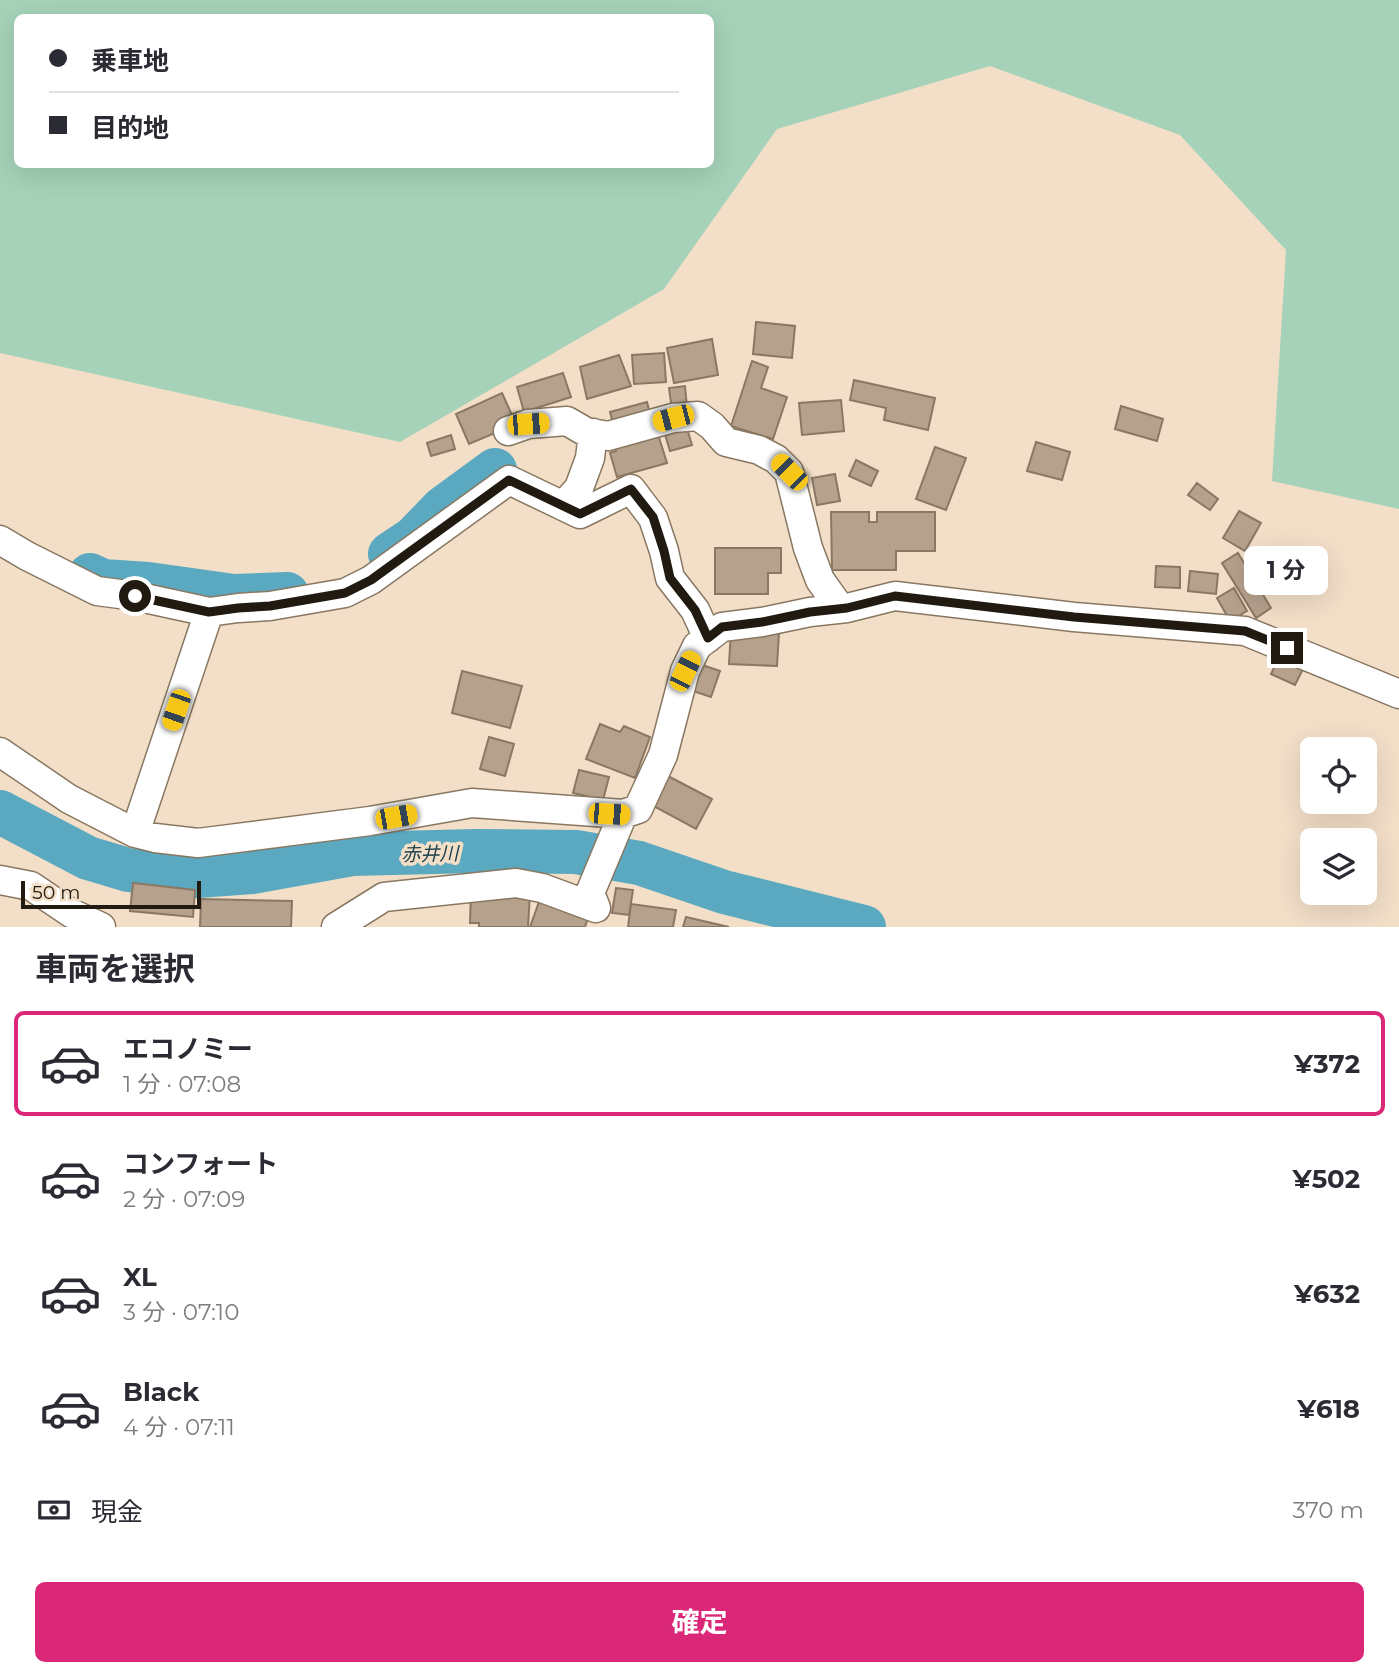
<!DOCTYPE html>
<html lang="ja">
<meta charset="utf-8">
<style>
:root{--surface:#fff;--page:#f2f2f3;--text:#2b2b33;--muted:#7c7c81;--line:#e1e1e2;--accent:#db2777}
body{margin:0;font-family:Montserrat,"Noto Sans JP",sans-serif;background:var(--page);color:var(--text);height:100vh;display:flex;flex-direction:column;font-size:26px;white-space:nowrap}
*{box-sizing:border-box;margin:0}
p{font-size:23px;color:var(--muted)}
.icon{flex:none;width:38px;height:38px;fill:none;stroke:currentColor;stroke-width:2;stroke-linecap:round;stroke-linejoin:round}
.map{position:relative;height:927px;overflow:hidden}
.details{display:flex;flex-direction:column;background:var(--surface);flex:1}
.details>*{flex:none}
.hud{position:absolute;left:14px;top:14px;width:700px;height:154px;border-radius:10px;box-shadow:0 7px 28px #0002;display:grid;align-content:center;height:154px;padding:0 35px;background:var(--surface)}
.tools{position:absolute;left:1300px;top:737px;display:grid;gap:14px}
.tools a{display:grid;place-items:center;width:77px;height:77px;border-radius:10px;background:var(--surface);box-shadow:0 7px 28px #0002;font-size:35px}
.scale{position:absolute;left:21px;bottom:18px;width:180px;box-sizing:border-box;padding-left:7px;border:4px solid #201a11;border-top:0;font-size:19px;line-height:24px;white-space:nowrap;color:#201a11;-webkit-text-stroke:5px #f3dfc8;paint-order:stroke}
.end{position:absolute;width:32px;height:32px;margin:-16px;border:9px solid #201a11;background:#fff;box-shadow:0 0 0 4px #fff}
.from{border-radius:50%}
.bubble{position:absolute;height:49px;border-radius:10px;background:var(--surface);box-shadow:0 7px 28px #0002;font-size:23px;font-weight:700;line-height:49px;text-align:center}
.car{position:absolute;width:21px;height:42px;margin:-21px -10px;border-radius:9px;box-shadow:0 0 5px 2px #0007;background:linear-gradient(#f5c518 24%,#345 0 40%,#f5c518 0 76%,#345 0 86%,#f5c518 0)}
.hud b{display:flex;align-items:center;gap:24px;height:66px;font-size:26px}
.hud b+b{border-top:2px solid var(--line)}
.hud i{width:18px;height:18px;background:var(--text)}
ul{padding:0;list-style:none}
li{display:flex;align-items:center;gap:21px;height:105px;margin:0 14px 10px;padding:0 21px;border:4px solid transparent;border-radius:10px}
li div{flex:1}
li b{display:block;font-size:26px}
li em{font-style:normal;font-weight:700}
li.active{border-color:var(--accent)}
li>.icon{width:63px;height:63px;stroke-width:1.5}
h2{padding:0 35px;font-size:32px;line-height:84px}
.pay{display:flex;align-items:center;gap:18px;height:77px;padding:0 35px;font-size:26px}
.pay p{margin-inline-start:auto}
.primary-button{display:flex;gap:14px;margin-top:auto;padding:14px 35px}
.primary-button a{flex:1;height:80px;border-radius:10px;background:var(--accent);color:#fff;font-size:28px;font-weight:700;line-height:80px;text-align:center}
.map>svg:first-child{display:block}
.green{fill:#a5d2b8;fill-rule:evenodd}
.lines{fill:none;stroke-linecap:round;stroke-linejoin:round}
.river{stroke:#5aa9c0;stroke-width:44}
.building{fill:#b6a18d;stroke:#8b7764;stroke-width:2}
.street-casing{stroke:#887761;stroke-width:31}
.street{stroke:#fff;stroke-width:28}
.route{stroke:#201a11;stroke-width:9}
.labels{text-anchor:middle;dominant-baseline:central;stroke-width:7;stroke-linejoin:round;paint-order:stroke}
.water-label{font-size:19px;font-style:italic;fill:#1b404b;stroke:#f3dfc8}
</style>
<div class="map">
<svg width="1399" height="927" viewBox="0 0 1399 927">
<rect width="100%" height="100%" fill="#f3dfc8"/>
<path class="green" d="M0,0H1399V509L1272,481L1286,250L1180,135L990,66L777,129L664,289L400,442L0,353ZM18,18H710V164H18Z"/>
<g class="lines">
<path class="river" d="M390,554L414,538L443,508L495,470
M90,575L103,581L148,584L234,596L287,594
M0,812L88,858L128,870L184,877L252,872L352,854L476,851L576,852L639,863L724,892L864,927"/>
</g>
<path class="building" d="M756,322L795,326L792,358L753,354Z
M712,339L718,375L674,383L667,348Z
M664,353L666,382L634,384L632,355Z
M619,355L631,386L587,399L580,367Z
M752,361L768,367L761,388L787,397L773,439L731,426Z
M563,373L571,397L524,412L517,387Z
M854,380L935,398L928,430L884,420L886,408L850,400Z
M685,386L687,408L672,410L669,388Z
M502,393L516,424L469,444L456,414Z
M841,400L844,431L802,435L799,403Z
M647,402L651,418L614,427L610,412Z
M1121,406L1163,419L1157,441L1115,429Z
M686,425L692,445L670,451L664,431Z
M657,431L667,463L617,477L610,453L616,451L614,444Z
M451,435L455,449L431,456L427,443Z
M1036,442L1070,452L1062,480L1027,471Z
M935,447L966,458L946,510L916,499Z
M856,460L878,471L871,486L849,476Z
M835,474L840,501L817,505L812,478Z
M1197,483L1218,499L1210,510L1188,495Z
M1239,511L1261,523L1245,551L1223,538Z
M831,512H869V522H877V512H935V551H896V570H832Z
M715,548H781V573H768V594H715Z
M1238,553L1271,608L1256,618L1222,563Z
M1156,566L1180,567V588L1155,587Z
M1190,571L1218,574L1216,594L1188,591Z
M1234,588L1247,611L1230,621L1217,598Z
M731,630L779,633L777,666L729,664Z
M1280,655L1304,667L1295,685L1271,674Z
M699,664L720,671L711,697L690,690Z
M462,671L522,686L510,728L452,713Z
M600,724L620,732L624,726L650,737L635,778L586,759Z
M489,737L514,744L505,776L480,769Z
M579,770L609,777L603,800L573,793Z
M666,775L712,799L696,829L650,804Z
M133,883L195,890L193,917L130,911Z
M616,888L633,890L629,915L612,913Z
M471,892L530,893L528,927H479V923H470Z
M201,899L292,901L291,927H200Z
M540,899L589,915L585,927H530Z
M631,904L676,910L673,927H628Z
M686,917L729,927H683Z"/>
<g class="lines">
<defs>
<path id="street" d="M508,431L528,424L567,421L586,432L608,436L673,418L698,416L712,426L726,442L759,450L776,459L789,472L808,548L820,580L840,608
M563,506L579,488L590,458L593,433
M0,540L27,556L97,591L135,596L209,612L238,608L270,606L345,593L371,580L509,480L580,514L631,489L653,518L664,551L670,578L695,610L708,638
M0,752L69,799L135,833L155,838L198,843L370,821L472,803L623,814L638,809L663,755L685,671L697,646L722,627L762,622L810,612L847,608L895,596L1074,617L1245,631L1399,694
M135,833L209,612
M0,880L31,886L71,913L101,927
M336,927L384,897L516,883L542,888L596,908L590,893L623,814"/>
</defs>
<use href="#street" class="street-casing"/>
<use href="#street" class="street"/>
</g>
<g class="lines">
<path class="route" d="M135,596L209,612L238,608L270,606L345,593L371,580L509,480L580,514L631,489L653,517L664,551L670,578L695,610L708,638L722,627L762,622L810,612L847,608L895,596L1074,617L1245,631L1287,648"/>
</g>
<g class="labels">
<g class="water-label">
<text transform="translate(430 854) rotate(-1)">赤井川</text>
</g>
</g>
</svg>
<div class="tools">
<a><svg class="icon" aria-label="locate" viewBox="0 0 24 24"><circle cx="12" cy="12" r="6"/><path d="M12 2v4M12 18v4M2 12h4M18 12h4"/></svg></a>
<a><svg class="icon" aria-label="layers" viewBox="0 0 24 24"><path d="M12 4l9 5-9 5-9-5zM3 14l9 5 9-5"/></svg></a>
</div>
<div class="scale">50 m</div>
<i class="end from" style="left:135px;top:596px"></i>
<i class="end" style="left:1287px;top:648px"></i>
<div class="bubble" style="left:1244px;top:546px;width:84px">1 分</div>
<i class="car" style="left:673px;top:418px;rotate:255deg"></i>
<i class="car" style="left:528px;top:424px;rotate:86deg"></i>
<i class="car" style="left:789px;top:472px;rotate:315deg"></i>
<i class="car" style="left:685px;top:671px;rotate:26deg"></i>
<i class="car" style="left:176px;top:710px;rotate:199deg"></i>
<i class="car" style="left:609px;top:814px;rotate:93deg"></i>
<i class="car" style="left:396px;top:817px;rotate:80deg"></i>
<div class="hud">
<b><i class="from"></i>乗車地</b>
<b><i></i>目的地</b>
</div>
</div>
<section class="details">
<h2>車両を選択</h2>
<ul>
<li class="active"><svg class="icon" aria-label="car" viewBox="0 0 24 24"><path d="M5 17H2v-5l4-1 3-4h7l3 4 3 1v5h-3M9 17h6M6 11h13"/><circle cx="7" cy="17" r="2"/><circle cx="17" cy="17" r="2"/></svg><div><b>エコノミー</b><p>1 分 · 07:08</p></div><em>¥372</em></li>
<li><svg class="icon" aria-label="car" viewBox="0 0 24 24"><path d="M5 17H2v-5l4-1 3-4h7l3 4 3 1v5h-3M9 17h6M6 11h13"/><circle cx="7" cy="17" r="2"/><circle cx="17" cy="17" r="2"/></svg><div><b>コンフォート</b><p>2 分 · 07:09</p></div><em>¥502</em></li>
<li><svg class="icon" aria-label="car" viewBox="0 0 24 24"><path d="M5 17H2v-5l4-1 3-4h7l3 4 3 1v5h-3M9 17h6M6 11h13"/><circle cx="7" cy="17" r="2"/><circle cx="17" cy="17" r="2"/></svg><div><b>XL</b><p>3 分 · 07:10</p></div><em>¥632</em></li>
<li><svg class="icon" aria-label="car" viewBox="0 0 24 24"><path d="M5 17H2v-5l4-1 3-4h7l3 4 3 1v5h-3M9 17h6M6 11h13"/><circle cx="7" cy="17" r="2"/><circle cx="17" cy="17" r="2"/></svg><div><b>Black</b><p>4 分 · 07:11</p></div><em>¥618</em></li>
</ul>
<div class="pay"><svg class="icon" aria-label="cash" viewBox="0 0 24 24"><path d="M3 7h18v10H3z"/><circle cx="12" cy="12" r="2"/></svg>現金<p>370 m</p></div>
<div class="primary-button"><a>確定</a></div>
</section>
